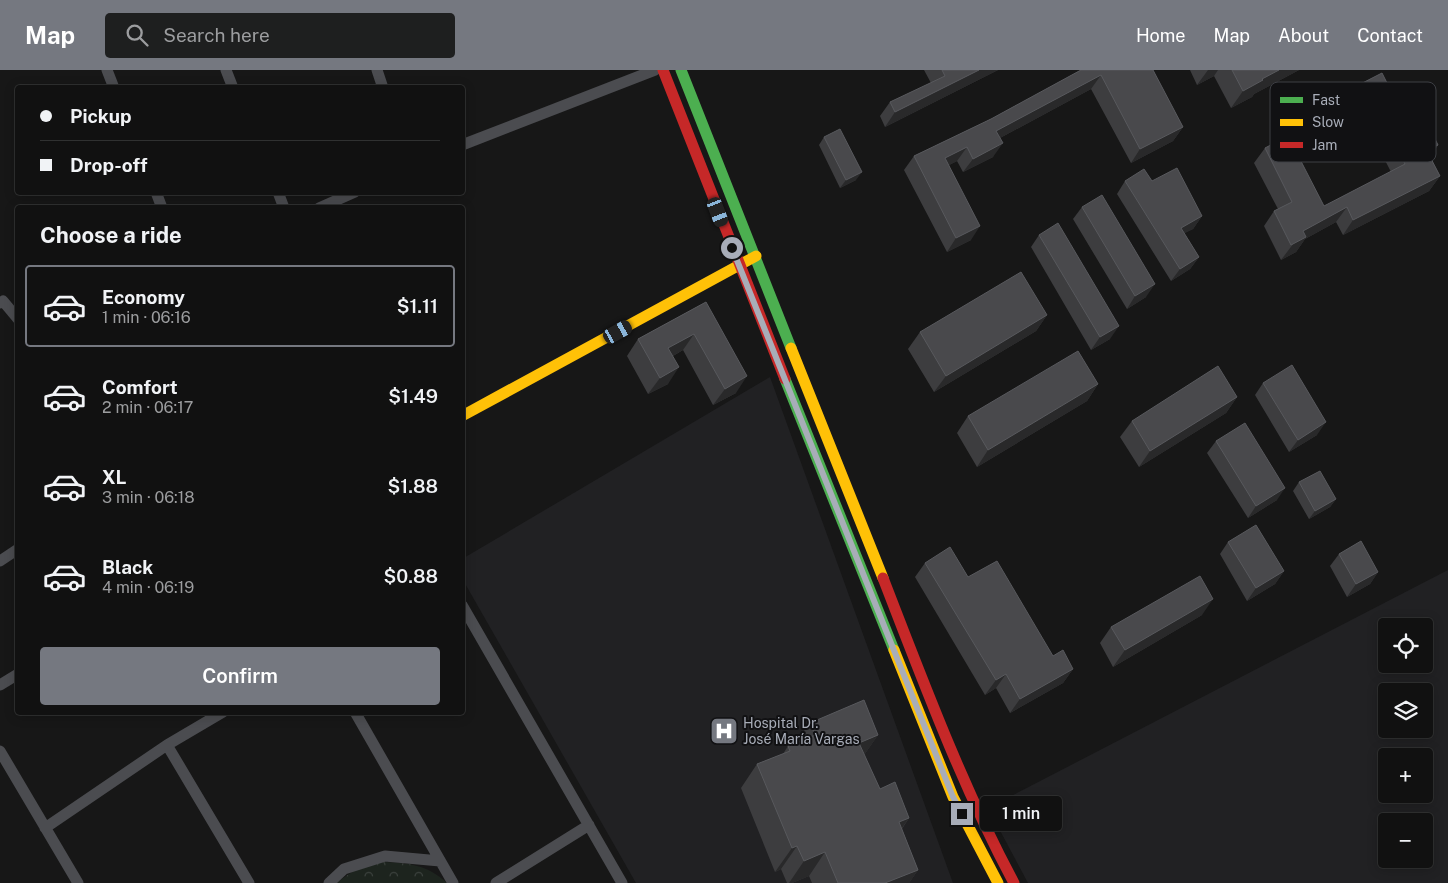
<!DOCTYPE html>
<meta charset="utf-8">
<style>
:root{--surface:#111;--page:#1e1f1f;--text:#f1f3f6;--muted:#9c9d9f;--line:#303131;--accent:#757880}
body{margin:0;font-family:"Public Sans",sans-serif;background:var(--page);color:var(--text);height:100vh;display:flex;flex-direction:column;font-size:19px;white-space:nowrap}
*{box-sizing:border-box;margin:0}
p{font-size:16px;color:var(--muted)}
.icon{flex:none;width:28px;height:28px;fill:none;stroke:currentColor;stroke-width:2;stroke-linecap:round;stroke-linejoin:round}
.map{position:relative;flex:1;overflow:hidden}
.details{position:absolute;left:15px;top:135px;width:450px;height:510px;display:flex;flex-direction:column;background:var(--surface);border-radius:5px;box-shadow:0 2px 12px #0003,0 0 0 1px var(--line)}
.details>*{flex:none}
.guide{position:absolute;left:15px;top:15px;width:450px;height:110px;border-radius:5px;box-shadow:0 2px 12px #0003,0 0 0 1px var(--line);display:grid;align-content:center;height:110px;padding:0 25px;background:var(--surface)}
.fabs{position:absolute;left:1378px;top:548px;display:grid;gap:10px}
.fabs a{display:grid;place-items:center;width:55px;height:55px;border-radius:5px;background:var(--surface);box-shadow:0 2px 12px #0003,0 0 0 1px var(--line);font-size:25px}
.end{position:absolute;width:22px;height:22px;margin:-11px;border:6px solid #a8adb8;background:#111;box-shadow:0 0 0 2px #111}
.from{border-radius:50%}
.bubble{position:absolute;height:35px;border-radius:5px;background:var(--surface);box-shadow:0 2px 12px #0003,0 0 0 1px var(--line);font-size:16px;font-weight:600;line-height:35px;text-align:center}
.car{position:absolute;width:15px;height:30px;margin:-15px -8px;border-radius:6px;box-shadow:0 0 4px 1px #0007;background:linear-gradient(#222 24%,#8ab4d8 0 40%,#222 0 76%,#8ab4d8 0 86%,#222 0)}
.guide b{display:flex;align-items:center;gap:18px;height:48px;font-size:19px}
.guide b+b{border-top:1px solid var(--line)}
.guide i{width:12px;height:12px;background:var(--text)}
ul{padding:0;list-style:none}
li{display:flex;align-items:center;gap:15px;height:82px;margin:0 10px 8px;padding:0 15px;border:2px solid transparent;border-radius:5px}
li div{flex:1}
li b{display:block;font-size:19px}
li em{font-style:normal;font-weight:600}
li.active{border-color:var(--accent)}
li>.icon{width:45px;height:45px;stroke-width:1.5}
h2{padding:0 25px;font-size:22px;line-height:60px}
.primary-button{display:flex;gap:10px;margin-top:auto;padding:10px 25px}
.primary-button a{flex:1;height:58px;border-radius:5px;background:var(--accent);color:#fff;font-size:20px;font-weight:600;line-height:58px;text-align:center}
header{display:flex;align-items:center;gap:30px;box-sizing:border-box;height:70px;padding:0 25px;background:var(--accent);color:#fff}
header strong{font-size:24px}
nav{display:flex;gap:28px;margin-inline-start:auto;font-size:18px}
.search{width:350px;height:45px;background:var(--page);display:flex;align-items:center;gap:12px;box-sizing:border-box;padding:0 18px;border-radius:5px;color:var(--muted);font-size:19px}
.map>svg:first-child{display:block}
.built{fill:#212123;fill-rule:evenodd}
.park{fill:url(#park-crowns)}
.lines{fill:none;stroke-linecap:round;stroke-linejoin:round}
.street{stroke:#4b4c50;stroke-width:11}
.fast{stroke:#4caf50;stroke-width:11}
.slow{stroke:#ffc107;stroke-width:11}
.jam{stroke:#c62828;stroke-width:11}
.wall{fill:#3d3d3f}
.shaded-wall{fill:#29292a}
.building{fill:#49494c;stroke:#58595d}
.route{stroke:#a8adb8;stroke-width:6}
.labels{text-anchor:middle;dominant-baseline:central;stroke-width:4;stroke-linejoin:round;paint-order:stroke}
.poi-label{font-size:14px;fill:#a8adb8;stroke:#111113;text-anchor:start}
.key{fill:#111113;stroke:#3e4045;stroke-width:1}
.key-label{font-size:14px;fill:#a8adb8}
</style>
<header>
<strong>Map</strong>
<div class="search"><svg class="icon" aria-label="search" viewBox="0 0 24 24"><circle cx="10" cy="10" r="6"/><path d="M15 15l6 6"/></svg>Search here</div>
<nav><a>Home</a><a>Map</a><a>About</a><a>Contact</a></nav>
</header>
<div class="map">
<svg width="1448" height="813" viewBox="0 0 1448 813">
<defs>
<pattern id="park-crowns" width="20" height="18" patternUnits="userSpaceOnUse" patternTransform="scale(1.25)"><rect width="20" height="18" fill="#1d241e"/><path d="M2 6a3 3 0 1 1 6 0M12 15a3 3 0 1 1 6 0" fill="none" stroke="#3b413d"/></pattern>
</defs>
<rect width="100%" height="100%" fill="#171717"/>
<path class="built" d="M770,307L953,813H636L463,510L462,489Z
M1448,500V813H1028L988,738ZM1386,556H1424V594H1386ZM1386,621H1424V659H1386ZM1386,686H1424V724H1386ZM1386,751H1424V789H1386Z"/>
<path class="park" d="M384,792C410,793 427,795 447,813H336L358,798Z"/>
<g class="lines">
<path class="street" d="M107,0L114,18
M226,0L233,18
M377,0L383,18
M462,75L655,0
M156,122L162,138
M278,122L284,138
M319,138L355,122
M0,233L3,231L18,249
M0,491L18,479
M462,535L622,813
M0,615L18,604
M355,642L453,813
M167,675L249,813
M0,681L78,813
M45,758L167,675L223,642
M329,813L344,799L385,786L440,791
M496,813L589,755"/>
<path class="fast" d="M681,0L791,278
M785,309L894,580"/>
<path class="slow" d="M791,278L883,508
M462,346L756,186
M894,580L953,727L998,813"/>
<path class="jam" d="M663,0L785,309
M883,508C923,611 962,716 1014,813"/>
</g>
<path class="wall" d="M924,0H998L885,57L880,46L890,32L931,13Z
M1081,0H1153L1183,57L1173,71L1131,93L1091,19L1000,68L993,87L963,102L957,91L949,95L971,170L947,182L904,100L914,86L991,49Z
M1190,0H1299L1254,24L1252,27L1231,38L1214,6L1197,15Z
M1395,29L1438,75L1430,87L1440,106L1429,121L1343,165L1336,152L1305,169L1296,182L1281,190L1264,156L1274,141L1278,139L1254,93L1265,78L1324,136L1391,102L1364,49L1303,81L1292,59L1302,44Z
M824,67L856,110L840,118L819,75Z
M1125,111H1152L1202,146L1193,159L1184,163L1199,187L1190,199L1171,211L1117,124Z
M1082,137L1146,227L1127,239L1073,149Z
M1039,165L1110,269L1091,280L1031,177Z
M706,232L736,323L713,335L683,280L673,286L668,314L648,324L627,286L638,269Z
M1047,245L1036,261L934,322L908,279L920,262Z
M1263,313L1317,365L1289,382L1255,325Z
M1098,314L1087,331L977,397L957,363L968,346Z
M1237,327L1226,343L1139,397L1120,367L1132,351Z
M1216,371L1277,430L1248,448L1207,383Z
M1299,412L1336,429L1330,437L1309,449L1293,421Z
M1228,472L1284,501L1275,514L1247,531L1220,484Z
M1339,484L1378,502L1370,514L1347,527L1330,496Z
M925,493L968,507L1053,586L1073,599L1063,613L1010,643L996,618L985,625L915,507Z
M1202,545L1113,597L1100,573L1111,557Z
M810,653L878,665L864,685L880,719L909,748L902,759L918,800L909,813H812L809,806L792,813H787L781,799L775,802L741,718L757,694L783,684L788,676L795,673Z"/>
<path class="shaded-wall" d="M979,0H998L885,57L895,42Z
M1208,0H1218L1214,6L1197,15Z
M1279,0H1299L1254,24L1252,27L1231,38L1243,21L1262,9Z
M1101,5L1091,19L987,75L996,61Z
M1375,34L1364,49L1303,81L1313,66Z
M1183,57L1173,71L1131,93L1140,79Z
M1003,73L993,87L963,102L973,89Z
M1438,75L1428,90L1427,81Z
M967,77L957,91L936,102L945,88Z
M862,102L856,110L840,118L846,110Z
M1440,106L1429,121L1343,165L1353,150Z
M1347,137L1336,152L1305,169L1296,182L1281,190L1303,161Z
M1202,146L1193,159L1172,170L1181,158Z
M980,156L971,170L947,182L956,168Z
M1199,187L1190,199L1171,211L1180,199Z
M1155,214L1146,227L1127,239L1135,226Z
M1047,245L1036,261L934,322L946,306Z
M1119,256L1110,269L1091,280L1100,267Z
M694,264L683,280L657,295L668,278Z
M679,297L668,314L648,324L660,308Z
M747,306L736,323L713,335L725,319Z
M1098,314L1087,331L977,397L988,380Z
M1237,327L1226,343L1139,397L1150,381Z
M1326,352L1317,365L1289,382L1298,370Z
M1285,418L1277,430L1248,448L1256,436Z
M1336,429L1330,437L1309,449L1315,441Z
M1284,501L1275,514L1247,531L1256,518Z
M1378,502L1370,514L1347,527L1356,514Z
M1213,529L1202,545L1113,597L1125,580Z
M1073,599L1063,613L1010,643L1020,629Z
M1006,604L996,618L985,625L996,610Z
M878,665L862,688L859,673Z
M909,748L893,771L899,752Z
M797,776L781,799L775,802L792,778Z
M825,782L809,806L792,813H789L804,791Z
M918,800L909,813H885Z"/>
<path class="building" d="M942,0H979L895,42L890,32L945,6Z
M1081,0H1153L1183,57L1140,79L1101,5L996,61L1003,73L973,89L967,77L945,88L980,156L956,168L914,86L991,49Z
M1232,0H1279L1262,9L1263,10L1243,21Z
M1382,3L1395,29L1411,21L1438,75L1427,81L1440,106L1353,150L1347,137L1303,161L1306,167L1291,175L1274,141L1292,132L1265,78L1288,66L1324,136L1405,94L1375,34L1313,66L1302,44Z
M840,59L862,102L846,110L824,67Z
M1177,98L1202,146L1181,158L1199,187L1180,199L1125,111L1144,99L1152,111Z
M1102,125L1155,214L1135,226L1082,137Z
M1058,153L1119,256L1100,267L1039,165Z
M1021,202L1047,245L946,306L920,262Z
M706,232L747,306L725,319L694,264L668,278L679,297L660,308L638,269Z
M1078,281L1098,314L988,380L968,346Z
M1292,295L1326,352L1298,370L1263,313Z
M1218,296L1237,327L1150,381L1132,351Z
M1245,353L1285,418L1256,436L1216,371Z
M1320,401L1336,429L1315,441L1299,412Z
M1256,455L1284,501L1256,518L1228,472Z
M1361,471L1378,502L1356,514L1339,484Z
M950,477L968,507L997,491L1053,586L1063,580L1073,599L1020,629L1006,604L996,610L925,493Z
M1200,506L1213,529L1125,580L1111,557Z
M864,630L878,665L859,673L880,719L895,712L909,748L899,752L918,800L885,813H838L825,782L804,791L797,776L792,778L757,694L790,681L788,676L815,665L810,653Z"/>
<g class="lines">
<path class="route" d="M732,178L953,727L962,744"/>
</g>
<defs>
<symbol id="hospital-square" viewBox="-11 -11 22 22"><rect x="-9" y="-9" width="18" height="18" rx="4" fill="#757880" stroke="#111113"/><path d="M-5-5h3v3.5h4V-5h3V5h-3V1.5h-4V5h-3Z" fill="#fff"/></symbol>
</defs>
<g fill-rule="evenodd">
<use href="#hospital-square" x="708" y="645" width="32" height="32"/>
</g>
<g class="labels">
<g class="poi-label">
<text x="743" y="653">Hospital Dr.<tspan x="743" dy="16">José María Vargas</tspan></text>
</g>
</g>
<rect x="1270" y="12" width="166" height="80" rx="8" class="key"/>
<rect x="1280" y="27" width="23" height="6" fill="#4caf50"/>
<rect x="1280" y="49" width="23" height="7" fill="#ffc107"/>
<rect x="1280" y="72" width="23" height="6" fill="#c62828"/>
<g class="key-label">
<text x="1312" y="35">Fast</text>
<text x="1312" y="57">Slow</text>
<text x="1312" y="80">Jam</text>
</g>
</svg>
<div class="fabs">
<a><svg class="icon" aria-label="locate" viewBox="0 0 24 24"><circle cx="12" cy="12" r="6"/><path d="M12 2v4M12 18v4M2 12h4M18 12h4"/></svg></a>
<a><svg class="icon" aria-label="layers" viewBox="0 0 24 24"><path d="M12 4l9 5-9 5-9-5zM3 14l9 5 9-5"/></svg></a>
<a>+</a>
<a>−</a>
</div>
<i class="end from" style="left:732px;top:178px"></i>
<i class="end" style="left:962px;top:744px"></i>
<div class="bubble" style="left:980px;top:726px;width:82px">1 min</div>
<i class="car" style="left:718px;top:142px;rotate:159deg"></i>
<i class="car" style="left:618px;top:262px;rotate:61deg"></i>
<div class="guide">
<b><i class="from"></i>Pickup</b>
<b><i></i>Drop-off</b>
</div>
<section class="details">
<h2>Choose a ride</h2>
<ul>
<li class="active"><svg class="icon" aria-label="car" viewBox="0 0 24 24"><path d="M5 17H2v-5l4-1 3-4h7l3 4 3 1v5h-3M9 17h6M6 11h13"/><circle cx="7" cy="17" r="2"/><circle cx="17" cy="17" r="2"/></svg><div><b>Economy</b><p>1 min · 06:16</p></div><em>$1.11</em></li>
<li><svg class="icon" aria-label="car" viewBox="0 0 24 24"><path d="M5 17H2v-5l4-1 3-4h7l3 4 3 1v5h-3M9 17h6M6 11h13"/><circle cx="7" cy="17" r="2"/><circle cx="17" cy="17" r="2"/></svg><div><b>Comfort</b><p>2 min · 06:17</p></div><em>$1.49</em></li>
<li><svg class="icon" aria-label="car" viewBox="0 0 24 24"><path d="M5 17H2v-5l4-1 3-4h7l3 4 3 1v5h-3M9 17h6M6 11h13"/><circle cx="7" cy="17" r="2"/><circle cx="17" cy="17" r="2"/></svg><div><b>XL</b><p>3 min · 06:18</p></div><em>$1.88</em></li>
<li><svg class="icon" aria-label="car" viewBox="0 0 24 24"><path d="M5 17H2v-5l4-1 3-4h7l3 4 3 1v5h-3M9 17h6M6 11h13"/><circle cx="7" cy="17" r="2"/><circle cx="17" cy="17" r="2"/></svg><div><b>Black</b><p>4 min · 06:19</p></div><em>$0.88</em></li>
</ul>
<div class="primary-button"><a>Confirm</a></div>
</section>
</div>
